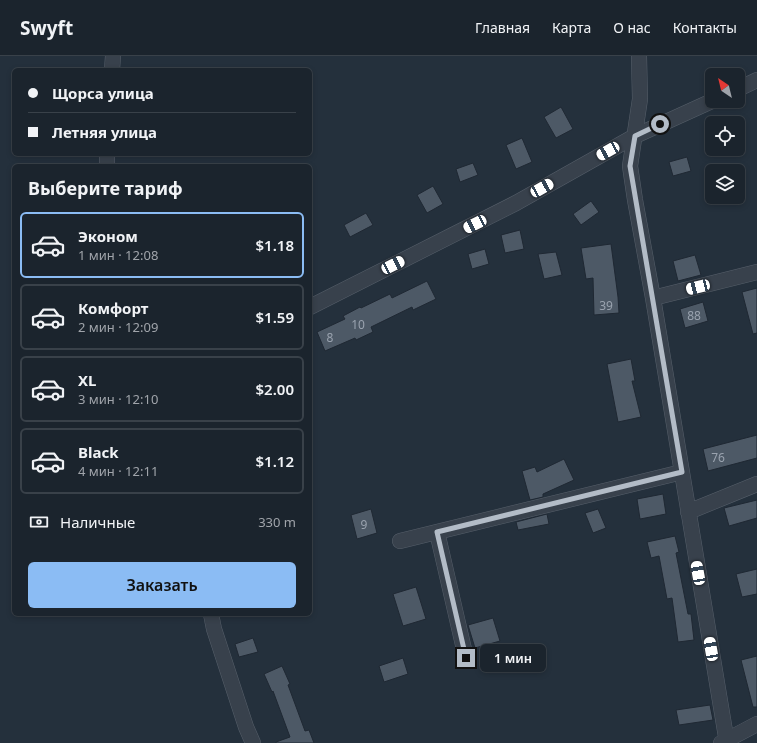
<!DOCTYPE html>
<html lang="ru">
<meta charset="utf-8">
<style>
:root{--surface:#1b242d;--page:#283039;--text:#f1f3f6;--muted:#a0a4aa;--line:#394149;--accent:#8bbcf4}
body{margin:0;font-family:"Noto Sans",sans-serif;background:var(--page);color:var(--text);height:100vh;display:flex;flex-direction:column;font-size:15px;white-space:nowrap}
*{box-sizing:border-box;margin:0}
p{font-size:13px;color:var(--muted)}
.icon{flex:none;width:22px;height:22px;fill:none;stroke:currentColor;stroke-width:2;stroke-linecap:round;stroke-linejoin:round}
.map{position:relative;flex:1;overflow:hidden}
.sheet{position:absolute;left:12px;top:108px;width:300px;height:452px;display:flex;flex-direction:column;background:var(--surface);border-radius:6px;box-shadow:0 2px 6px #0003,0 0 0 1px var(--line)}
.sheet>*{flex:none}
.guide{position:absolute;left:12px;top:12px;width:300px;height:88px;border-radius:6px;box-shadow:0 2px 6px #0003,0 0 0 1px var(--line);display:grid;align-content:center;height:88px;padding:0 16px;background:var(--surface)}
.needle{width:26px;rotate:325deg}
.buttons{position:absolute;left:705px;top:12px;display:grid;gap:8px}
.buttons a{display:grid;place-items:center;width:40px;height:40px;border-radius:6px;background:var(--surface);box-shadow:0 2px 6px #0003,0 0 0 1px var(--line);font-size:20px}
.end{position:absolute;width:18px;height:18px;margin:-9px;border:5px solid #b3bcc7;background:#111;box-shadow:0 0 0 2px #111}
.from{border-radius:50%}
.bubble{position:absolute;height:28px;border-radius:6px;background:var(--surface);box-shadow:0 2px 6px #0003,0 0 0 1px var(--line);font-size:13px;font-weight:600;line-height:28px;text-align:center}
.car{position:absolute;width:12px;height:24px;margin:-12px -6px;border-radius:5px;box-shadow:0 0 3px 1px #0007;background:linear-gradient(#fff 24%,#345 0 40%,#fff 0 76%,#345 0 86%,#fff 0)}
.guide b{display:flex;align-items:center;gap:14px;height:38px;font-size:15px}
.guide b+b{border-top:1px solid var(--line)}
.guide i{width:10px;height:10px;background:var(--text)}
ul{padding:0;list-style:none}
li{display:flex;align-items:center;gap:12px;height:66px;margin:0 8px 6px;padding:0 8px;border:2px solid var(--line);border-radius:6px}
li div{flex:1}
li b{display:block;font-size:15px}
li em{font-style:normal;font-weight:600}
li.selected{border-color:var(--accent)}
li>.icon{width:36px;height:36px;stroke-width:1.5}
h2{padding:0 16px;font-size:18px;line-height:48px}
.pay{display:flex;align-items:center;gap:10px;height:44px;padding:0 16px;font-size:15px}
.pay p{margin-inline-start:auto}
.primary-button{display:flex;gap:8px;margin-top:auto;padding:8px 16px}
.primary-button a{flex:1;height:46px;border-radius:6px;background:var(--accent);color:#111;font-size:16px;font-weight:600;line-height:46px;text-align:center}
header{display:flex;align-items:center;gap:24px;box-sizing:border-box;height:56px;padding:0 20px;background:var(--surface);border-bottom:1px solid var(--line)}
header strong{font-size:19px}
nav{display:flex;gap:22px;margin-inline-start:auto;font-size:14px}
.map>svg:first-child{display:block}
.building{fill:#4d5966;stroke:#1f2833}
.lines{fill:none;stroke-linecap:round;stroke-linejoin:round}
.minor-casing{stroke:#565f6a;stroke-width:16}
.minor{stroke:#38414c;stroke-width:15}
.route{stroke:#b3bcc7;stroke-width:5}
.labels{text-anchor:middle;dominant-baseline:central;stroke-width:3;stroke-linejoin:round;paint-order:stroke}
.number-label{font-size:12px;fill:#9aa3af}
</style>
<header>
<strong>Swyft</strong>
<nav><a>Главная</a><a>Карта</a><a>О нас</a><a>Контакты</a></nav>
</header>
<div class="map">
<svg width="757" height="687" viewBox="0 0 757 687">
<rect width="100%" height="100%" fill="#24303c"/>
<path class="building" d="M561,51L573,73L556,82L544,61Z
M522,82L532,106L516,113L506,89Z
M687,101L691,115L673,120L669,106Z
M473,107L478,119L460,126L456,113Z
M433,130L443,148L427,157L417,139Z
M591,145L599,156L581,169L573,158Z
M366,157L373,169L350,181L344,169Z
M520,174L524,193L505,197L501,179Z
M611,188L618,241L619,257L594,259L593,222L586,223L581,192Z
M485,193L489,208L472,213L468,198Z
M556,196L562,219L544,223L538,198Z
M695,199L701,219L678,225L673,205Z
M427,225L436,243L413,254L412,251L371,271L373,276L356,284L355,282L325,295L317,276L345,263L343,260L360,251L361,252L390,238L392,242Z
M757,232V277L753,278L742,236Z
M703,246L708,265L685,272L680,253Z
M631,303L635,325H632L641,361L618,366L607,308Z
M757,379V402L708,415L703,393Z
M564,403L574,424L543,438V441L530,444L522,415L535,411L537,416Z
M663,438L666,458L640,463L637,443Z
M757,444V462L729,470L724,452Z
M371,453L377,477L357,483L351,459Z
M598,453L606,472L593,477L585,457Z
M547,458L549,468L518,474L516,466Z
M675,480L679,496L676,497L688,558H691L694,584L678,586L672,542L667,543L659,500L651,502L647,486Z
M757,513V538L742,541L736,518Z
M416,531L426,563L403,570L393,538Z
M493,562L500,585L475,592L468,569Z
M253,582L258,596L239,601L235,588Z
M757,600V651H753L741,604Z
M403,602L408,618L384,626L379,610Z
M282,610L290,628L288,629L305,675L309,674L314,687H276V686L290,681L273,635L272,636L264,618Z
M710,649L713,664L679,669L676,654Z"/>
<g class="lines">
<defs>
<path id="minor" d="M639,0L640,43L630,110L635,144L653,242L727,687
M112,14L113,0
M738,33L757,24
M107,110V98
M653,242L757,216
M310,251L516,147L635,80L712,45
M688,456L757,428
M437,476L466,602
M400,485L682,416
M211,558L214,573L246,671L253,687
M721,687L757,668"/>
</defs>
<use href="#minor" class="minor-casing"/>
<use href="#minor" class="minor"/>
</g>
<g class="lines">
<path class="route" d="M466,602L437,476L682,416L630,110L635,80L660,68"/>
</g>
<g class="labels">
<g class="number-label">
<text x="606" y="249">39</text>
<text x="694" y="259">88</text>
<text x="358" y="268">10</text>
<text x="330" y="281">8</text>
<text x="718" y="401">76</text>
<text x="364" y="468">9</text>
</g>
</g>
</svg>
<div class="buttons">
<a><svg class="needle" viewBox="-14 -14 28 28"><path d="M0-13l5 13h-10z" fill="#e53935"/><path d="M0 13l5-13h-10z" fill="#a0a4aa"/></svg></a>
<a><svg class="icon" aria-label="locate" viewBox="0 0 24 24"><circle cx="12" cy="12" r="6"/><path d="M12 2v4M12 18v4M2 12h4M18 12h4"/></svg></a>
<a><svg class="icon" aria-label="layers" viewBox="0 0 24 24"><path d="M12 4l9 5-9 5-9-5zM3 14l9 5 9-5"/></svg></a>
</div>
<i class="end from" style="left:660px;top:68px"></i>
<i class="end" style="left:466px;top:602px"></i>
<div class="bubble" style="left:480px;top:588px;width:66px">1 мин</div>
<i class="car" style="left:608px;top:95px;rotate:241deg"></i>
<i class="car" style="left:542px;top:132px;rotate:61deg"></i>
<i class="car" style="left:475px;top:168px;rotate:243deg"></i>
<i class="car" style="left:393px;top:209px;rotate:63deg"></i>
<i class="car" style="left:698px;top:231px;rotate:256deg"></i>
<i class="car" style="left:698px;top:517px;rotate:350deg"></i>
<i class="car" style="left:711px;top:593px;rotate:350deg"></i>
<div class="guide">
<b><i class="from"></i>Щорса улица</b>
<b><i></i>Летняя улица</b>
</div>
<section class="sheet">
<h2>Выберите тариф</h2>
<ul>
<li class="selected"><svg class="icon" aria-label="car" viewBox="0 0 24 24"><path d="M5 17H2v-5l4-1 3-4h7l3 4 3 1v5h-3M9 17h6M6 11h13"/><circle cx="7" cy="17" r="2"/><circle cx="17" cy="17" r="2"/></svg><div><b>Эконом</b><p>1 мин · 12:08</p></div><em>$1.18</em></li>
<li><svg class="icon" aria-label="car" viewBox="0 0 24 24"><path d="M5 17H2v-5l4-1 3-4h7l3 4 3 1v5h-3M9 17h6M6 11h13"/><circle cx="7" cy="17" r="2"/><circle cx="17" cy="17" r="2"/></svg><div><b>Комфорт</b><p>2 мин · 12:09</p></div><em>$1.59</em></li>
<li><svg class="icon" aria-label="car" viewBox="0 0 24 24"><path d="M5 17H2v-5l4-1 3-4h7l3 4 3 1v5h-3M9 17h6M6 11h13"/><circle cx="7" cy="17" r="2"/><circle cx="17" cy="17" r="2"/></svg><div><b>XL</b><p>3 мин · 12:10</p></div><em>$2.00</em></li>
<li><svg class="icon" aria-label="car" viewBox="0 0 24 24"><path d="M5 17H2v-5l4-1 3-4h7l3 4 3 1v5h-3M9 17h6M6 11h13"/><circle cx="7" cy="17" r="2"/><circle cx="17" cy="17" r="2"/></svg><div><b>Black</b><p>4 мин · 12:11</p></div><em>$1.12</em></li>
</ul>
<div class="pay"><svg class="icon" aria-label="cash" viewBox="0 0 24 24"><path d="M3 7h18v10H3z"/><circle cx="12" cy="12" r="2"/></svg>Наличные<p>330 m</p></div>
<div class="primary-button"><a>Заказать</a></div>
</section>
</div>
